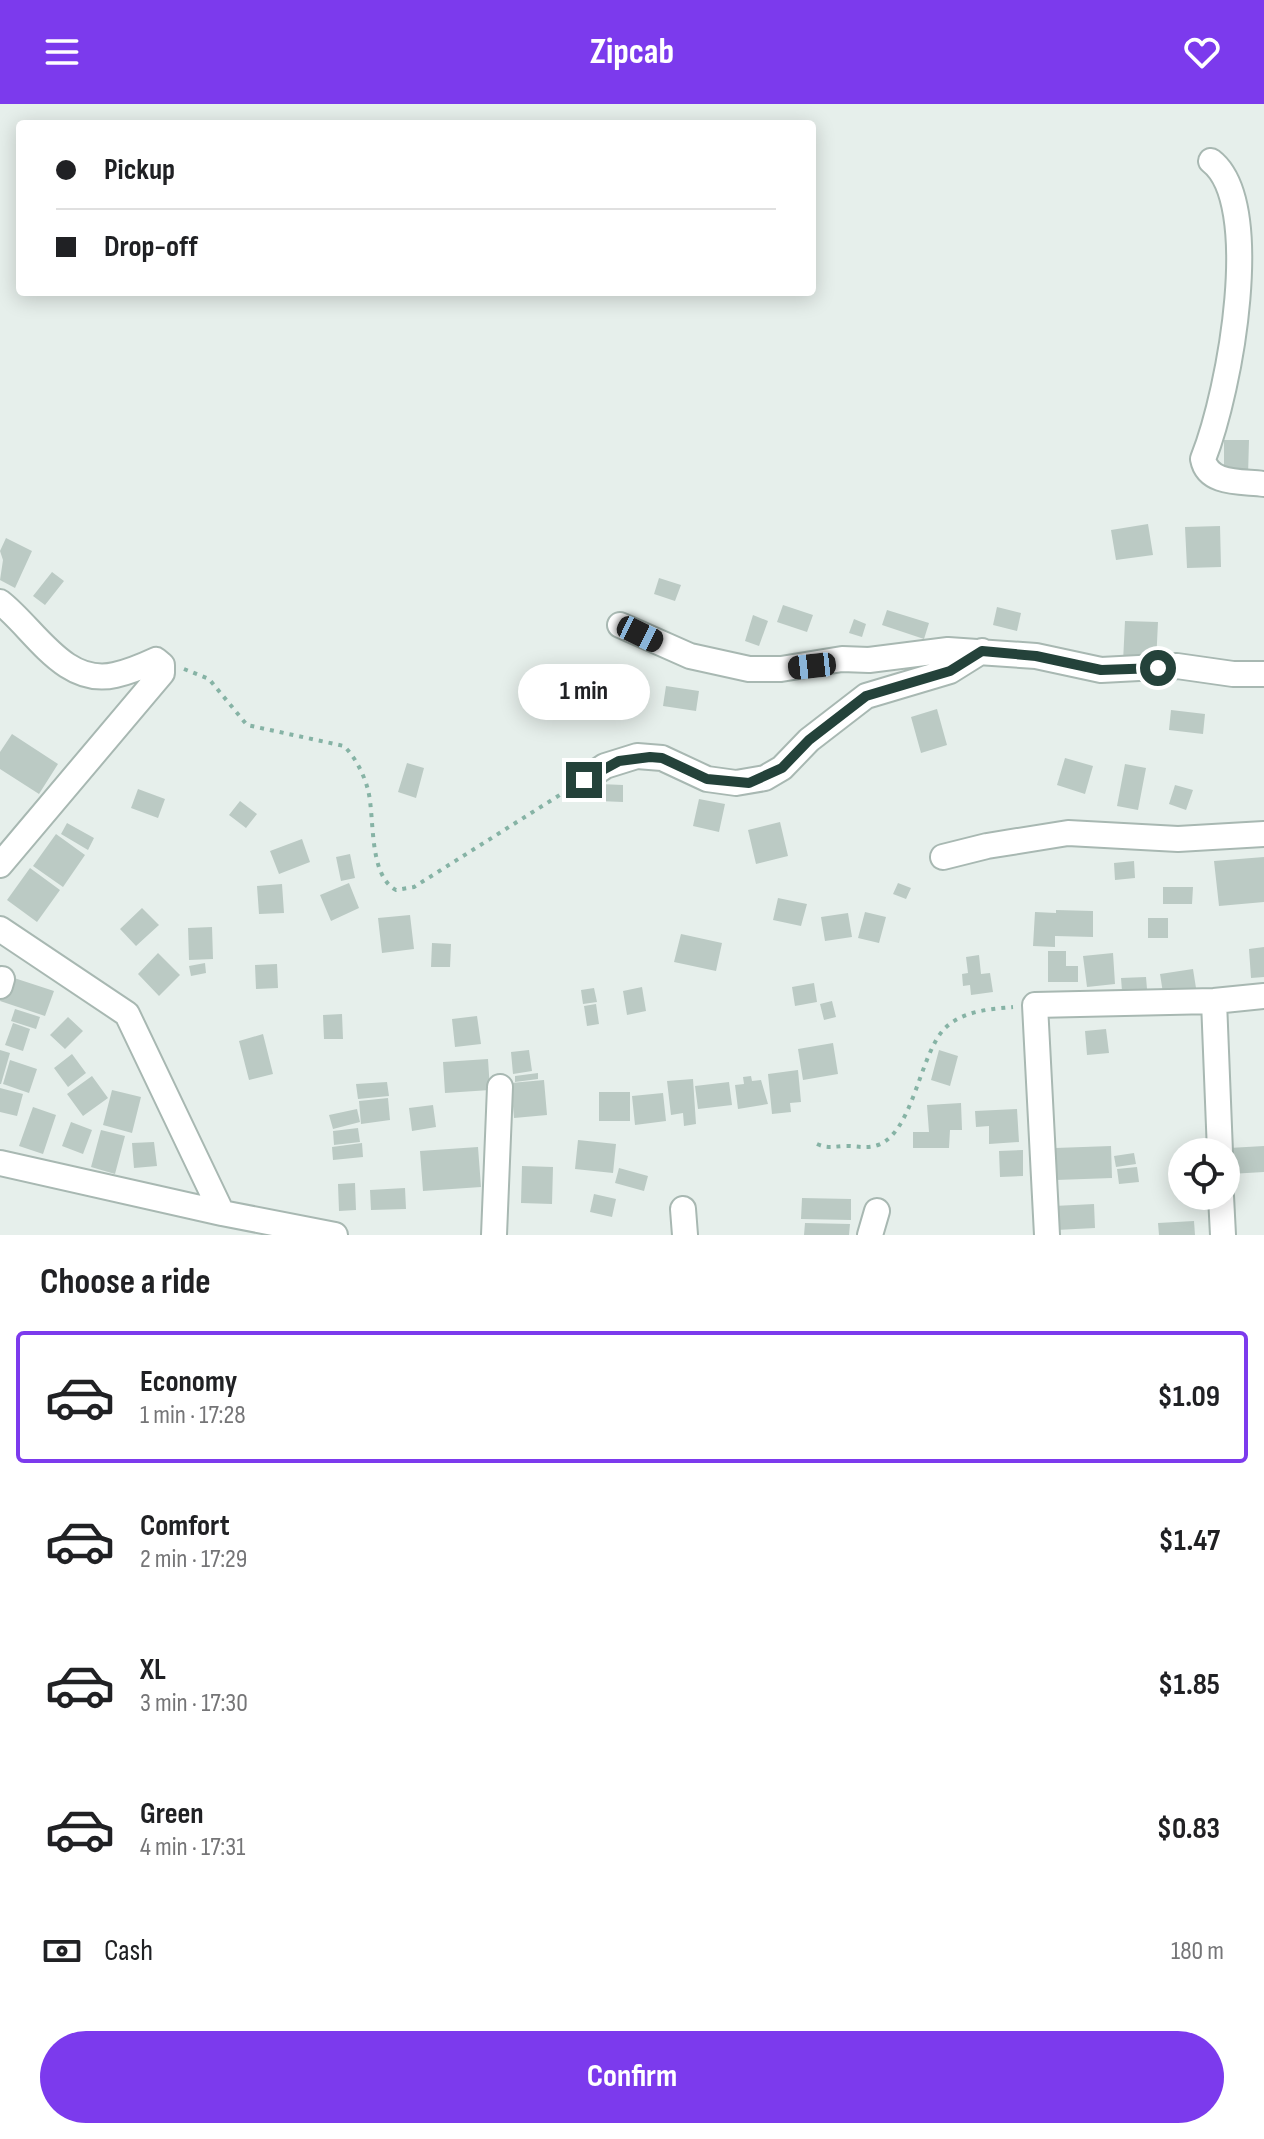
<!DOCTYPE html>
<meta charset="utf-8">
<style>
:root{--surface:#fff;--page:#f6f6f6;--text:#202124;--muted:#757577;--line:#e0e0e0;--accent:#7c3aed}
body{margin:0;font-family:"Sofia Sans Condensed",sans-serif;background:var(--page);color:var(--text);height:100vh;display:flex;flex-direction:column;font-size:30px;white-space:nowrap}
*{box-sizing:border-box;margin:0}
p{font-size:26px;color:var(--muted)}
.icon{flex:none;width:44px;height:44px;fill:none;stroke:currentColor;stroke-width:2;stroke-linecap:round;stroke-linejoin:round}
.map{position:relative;height:1131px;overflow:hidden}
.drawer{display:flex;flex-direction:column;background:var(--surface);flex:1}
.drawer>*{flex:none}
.top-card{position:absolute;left:16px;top:16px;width:800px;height:176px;border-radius:8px;box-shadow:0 4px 20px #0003;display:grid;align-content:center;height:176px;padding:0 40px;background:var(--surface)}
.fabs{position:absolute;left:1168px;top:1034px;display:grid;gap:16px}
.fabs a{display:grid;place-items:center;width:72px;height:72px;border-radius:50%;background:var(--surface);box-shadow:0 4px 20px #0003;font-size:40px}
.end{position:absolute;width:36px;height:36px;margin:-18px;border:10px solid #24423a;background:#fff;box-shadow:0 0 0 4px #fff}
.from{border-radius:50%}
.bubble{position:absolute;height:56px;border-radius:28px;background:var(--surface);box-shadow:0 4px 20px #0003;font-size:26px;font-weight:700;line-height:56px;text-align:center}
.car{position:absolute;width:24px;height:48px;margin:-24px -12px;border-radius:10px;box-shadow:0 0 6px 2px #0007;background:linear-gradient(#222 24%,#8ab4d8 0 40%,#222 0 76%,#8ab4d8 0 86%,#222 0)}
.top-card b{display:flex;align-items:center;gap:28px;height:76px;font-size:30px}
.top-card b+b{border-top:2px solid var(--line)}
.top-card i{width:20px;height:20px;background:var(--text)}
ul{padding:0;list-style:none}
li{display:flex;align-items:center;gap:24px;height:132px;margin:0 16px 12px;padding:0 24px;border:4px solid transparent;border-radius:8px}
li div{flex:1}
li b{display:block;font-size:30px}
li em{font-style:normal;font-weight:700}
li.current{border-color:var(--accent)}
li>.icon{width:72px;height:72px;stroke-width:1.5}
h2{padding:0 40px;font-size:36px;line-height:96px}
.pay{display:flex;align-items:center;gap:20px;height:88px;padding:0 40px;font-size:30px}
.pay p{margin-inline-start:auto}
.button{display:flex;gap:16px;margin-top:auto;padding:16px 40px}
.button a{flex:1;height:92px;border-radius:48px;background:var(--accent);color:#fff;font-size:32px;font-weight:700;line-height:92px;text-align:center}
header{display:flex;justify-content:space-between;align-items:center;height:104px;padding:0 40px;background:var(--accent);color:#fff;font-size:36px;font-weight:700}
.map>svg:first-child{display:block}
.building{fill:#bbcac4}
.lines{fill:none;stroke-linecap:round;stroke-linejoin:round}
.street-casing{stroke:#a8b8b2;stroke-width:28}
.path{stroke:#86b3a5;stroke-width:4;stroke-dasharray:4 6;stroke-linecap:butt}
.street{stroke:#fff;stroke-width:24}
.route{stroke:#24423a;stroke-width:10}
</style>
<header><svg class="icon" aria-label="menu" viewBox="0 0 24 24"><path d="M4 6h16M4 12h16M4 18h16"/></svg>Zipcab<svg class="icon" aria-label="heart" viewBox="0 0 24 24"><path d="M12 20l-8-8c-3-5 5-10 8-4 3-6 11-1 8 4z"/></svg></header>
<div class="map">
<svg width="1264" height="1131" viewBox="0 0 1264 1131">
<rect width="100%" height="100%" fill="#e6efeb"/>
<path class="building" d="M1224,336H1249L1248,372H1224Z
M1148,420L1153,451L1116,456L1111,426Z
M1220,422L1221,463L1187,464L1185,423Z
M6,434L32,447L15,484L0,476L3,456L0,447Z
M52,468L64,477L45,501L33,492Z
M659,474L681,481L675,497L654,490Z
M783,501L813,511L807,528L777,518Z
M997,503L1021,509L1017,527L993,521Z
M887,506L929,519L924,535L882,521Z
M753,511L768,517L759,542L745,537Z
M854,515L866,520L862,533L849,529Z
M1125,517L1158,518L1156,559L1123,558Z
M666,582L699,587L696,607L663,602Z
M937,605L947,641L921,649L911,613Z
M1171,606L1205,610L1203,630L1169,626Z
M12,630L58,660L39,690L0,665V648Z
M1065,654L1093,662L1085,690L1057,681Z
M407,659L424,664L416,694L398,688Z
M1125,660L1146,664L1138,706L1117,702Z
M600,680L623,681V698L599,697Z
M1175,681L1193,686L1186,706L1169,700Z
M138,685L165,695L158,714L131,704Z
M699,695L725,700L719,728L693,722Z
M240,697L257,710L246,724L229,711Z
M780,718L788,752L756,760L748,726Z
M67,719L94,734L88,746L61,730Z
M56,730L85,751L63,783L33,762Z
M302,735L310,758L279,770L270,747Z
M350,750L355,774L341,777L336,753Z
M1264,753V798L1219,802L1214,757Z
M1134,757L1135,774L1115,776L1114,759Z
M30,764L60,786L37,818L7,796Z
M349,779L359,804L331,817L320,791Z
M898,779L911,784L906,795L893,790Z
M282,780L284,809L259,810L257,782Z
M1163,783H1193L1192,800H1163Z
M778,794L807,800L801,822L773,816Z
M142,804L159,821L136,842L120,825Z
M1056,806L1093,807V833L1055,832V843L1033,842L1035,808L1056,809Z
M865,808L886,813L879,839L858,834Z
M848,809L852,833L825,837L821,813Z
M410,811L414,845L382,849L378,814Z
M1148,814H1168V834H1148Z
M212,823L213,855L189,856L188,824Z
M681,830L722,839L716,867L674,858Z
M432,839L451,840L450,863H431Z
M1264,843V873L1251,874L1249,845Z
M1048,847H1066V862H1078V878H1048Z
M158,849L180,871L159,892L138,870Z
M1113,849L1115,880L1087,883L1083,852Z
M979,851L981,870L990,869L993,888L971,891L970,881L963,882L962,870L968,869L966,853Z
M205,859L206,869L191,872L189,862Z
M277,860L278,884L256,885L255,861Z
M1193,865L1196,884L1163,889L1160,870Z
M8,872L54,887L45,912L0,897Z
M1146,873L1147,885L1122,887L1121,874Z
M814,879L817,898L795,902L792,883Z
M642,883L646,907L627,911L623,887Z
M594,884L597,898L583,900L581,886Z
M832,897L836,913L824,916L820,900Z
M596,900L599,920L587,922L584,902Z
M15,905L40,913L36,925L11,917Z
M342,910L343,935H324L323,911Z
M477,912L481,940L455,943L452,915Z
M68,913L83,927L65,945L50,931Z
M13,919L30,925L23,947L5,941Z
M1106,925L1109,949L1087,951L1085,927Z
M263,930L273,970L249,976L239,937Z
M833,939L838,970L803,976L798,945Z
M0,946L10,949L1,980H0Z
M529,946L532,967L513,970L511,948Z
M939,946L958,952L950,982L931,976Z
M72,950L86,969L68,983L54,964Z
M488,955L490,986L445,989L443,958Z
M10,956L37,965L29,989L3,980Z
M798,966L801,998L790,999L791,1008L772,1010L768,970Z
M538,969V975L515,978V972Z
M92,972L108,994L83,1012L67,990Z
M751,972L752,977L761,976L768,1000L738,1005L735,981L744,980L743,973Z
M693,975L696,1020L684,1022L683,1009L671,1011L667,977Z
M544,976L547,1011L514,1014L511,979Z
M387,978L389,992L358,995L356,980Z
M729,978L732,1001L698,1005L695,982Z
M0,984L23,990L17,1012L0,1008Z
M112,986L141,993L132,1029L103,1021Z
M599,988H630V1017H599Z
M663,989L666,1017L635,1021L632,992Z
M388,994L390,1016L361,1020L359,997Z
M961,999L962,1026H950L949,1044H913V1028H929L927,1001Z
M433,1001L436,1023L412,1027L409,1004Z
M33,1003L56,1011L43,1050L19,1042Z
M357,1005L360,1018L333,1025L329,1011Z
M1017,1005L1019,1038L989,1040V1022L976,1023L975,1007Z
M71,1018L92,1026L83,1050L62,1042Z
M358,1024L360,1038L334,1041L333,1027Z
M101,1026L125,1032L115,1070L91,1063Z
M578,1036L616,1040L613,1069L575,1065Z
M154,1038L157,1062L134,1064L132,1039Z
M362,1039L363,1053L333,1056L332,1043Z
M1111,1042L1112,1074L1056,1076L1055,1044Z
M1264,1042V1068L1230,1070L1229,1044Z
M478,1043L481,1083L423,1087L420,1047Z
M1023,1046V1072L1000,1073L999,1047Z
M1134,1049L1136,1060L1116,1063L1114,1052Z
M522,1062L553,1063L552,1100L521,1099Z
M1137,1063L1139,1078L1119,1080L1117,1065Z
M619,1064L648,1072L644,1087L615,1079Z
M355,1079L356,1106L339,1107L338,1080Z
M405,1084L406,1105L371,1106L370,1086Z
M594,1090L616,1095L612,1113L590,1108Z
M802,1094L851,1095V1116L801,1115Z
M1094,1100L1095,1124L1056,1126L1054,1102Z
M1194,1117L1195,1131H1159L1158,1119Z
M805,1119L850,1120L849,1131H804Z"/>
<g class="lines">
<defs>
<path id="street" d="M1211,57C1264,98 1231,284 1203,355C1208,381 1242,377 1264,380
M0,498C34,524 64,583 115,571C129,568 143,562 156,556L162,561V569L0,761
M620,521L690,552L749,565H781L842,555L869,556L948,546L1036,552L1101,566L1177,562L1233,570H1264
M584,676L605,662L637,652L662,654L707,675L736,679L765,674L782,664L809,636L866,592L950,567L982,547
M943,753L987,742L1068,729L1178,735L1264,730
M0,825L127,910L222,1109L335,1131
M0,882L2,875
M1214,897L1220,1048
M0,1059L222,1109
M1221,1092L1223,1131
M683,1105L685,1131
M494,1131L500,983
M870,1131L877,1107
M1047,1131L1035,901L1214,897L1264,892"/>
</defs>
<use href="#street" class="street-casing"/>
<path class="path" d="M184,565L209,575L247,621L344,642C355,653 364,670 368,686C375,713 368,771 396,786L414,783L566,687
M817,1040C828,1045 836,1042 847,1042C858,1042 867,1045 878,1041C913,1028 919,953 944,925C962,907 989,905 1013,903"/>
<use href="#street" class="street"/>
</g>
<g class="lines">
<path class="route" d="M584,676L619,657L650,653L662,654L707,675L749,679L782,664L809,636L866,592L950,567L982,547L1036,552L1101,566L1158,564"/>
</g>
</svg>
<div class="fabs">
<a><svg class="icon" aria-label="locate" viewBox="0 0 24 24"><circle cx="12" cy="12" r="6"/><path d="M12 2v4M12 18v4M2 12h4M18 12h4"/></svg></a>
</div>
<i class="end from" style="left:1158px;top:564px"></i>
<i class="end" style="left:584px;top:676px"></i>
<div class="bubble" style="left:518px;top:560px;width:132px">1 min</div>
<i class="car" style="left:640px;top:530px;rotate:116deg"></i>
<i class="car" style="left:812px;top:562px;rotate:264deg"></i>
<div class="top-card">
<b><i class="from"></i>Pickup</b>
<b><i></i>Drop-off</b>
</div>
</div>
<section class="drawer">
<h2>Choose a ride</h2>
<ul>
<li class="current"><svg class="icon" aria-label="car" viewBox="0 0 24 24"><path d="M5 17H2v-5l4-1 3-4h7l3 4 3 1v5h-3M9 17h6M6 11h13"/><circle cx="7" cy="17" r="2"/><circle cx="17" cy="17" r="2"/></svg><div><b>Economy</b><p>1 min · 17:28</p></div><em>$1.09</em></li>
<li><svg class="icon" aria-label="car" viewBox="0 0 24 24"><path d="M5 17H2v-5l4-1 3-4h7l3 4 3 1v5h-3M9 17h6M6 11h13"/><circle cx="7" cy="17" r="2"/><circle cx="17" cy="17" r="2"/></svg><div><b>Comfort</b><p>2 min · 17:29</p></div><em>$1.47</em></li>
<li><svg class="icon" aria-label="car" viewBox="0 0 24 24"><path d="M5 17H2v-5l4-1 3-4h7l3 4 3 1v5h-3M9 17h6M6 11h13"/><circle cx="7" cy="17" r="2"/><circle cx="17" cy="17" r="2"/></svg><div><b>XL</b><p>3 min · 17:30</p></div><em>$1.85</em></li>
<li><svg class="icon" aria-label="car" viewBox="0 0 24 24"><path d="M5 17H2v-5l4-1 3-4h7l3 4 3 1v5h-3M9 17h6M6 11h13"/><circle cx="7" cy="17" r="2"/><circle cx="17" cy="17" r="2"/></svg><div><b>Green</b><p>4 min · 17:31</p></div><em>$0.83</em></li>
</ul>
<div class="pay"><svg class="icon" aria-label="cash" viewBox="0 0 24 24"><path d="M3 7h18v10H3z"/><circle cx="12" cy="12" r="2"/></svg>Cash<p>180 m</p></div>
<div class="button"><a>Confirm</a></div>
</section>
